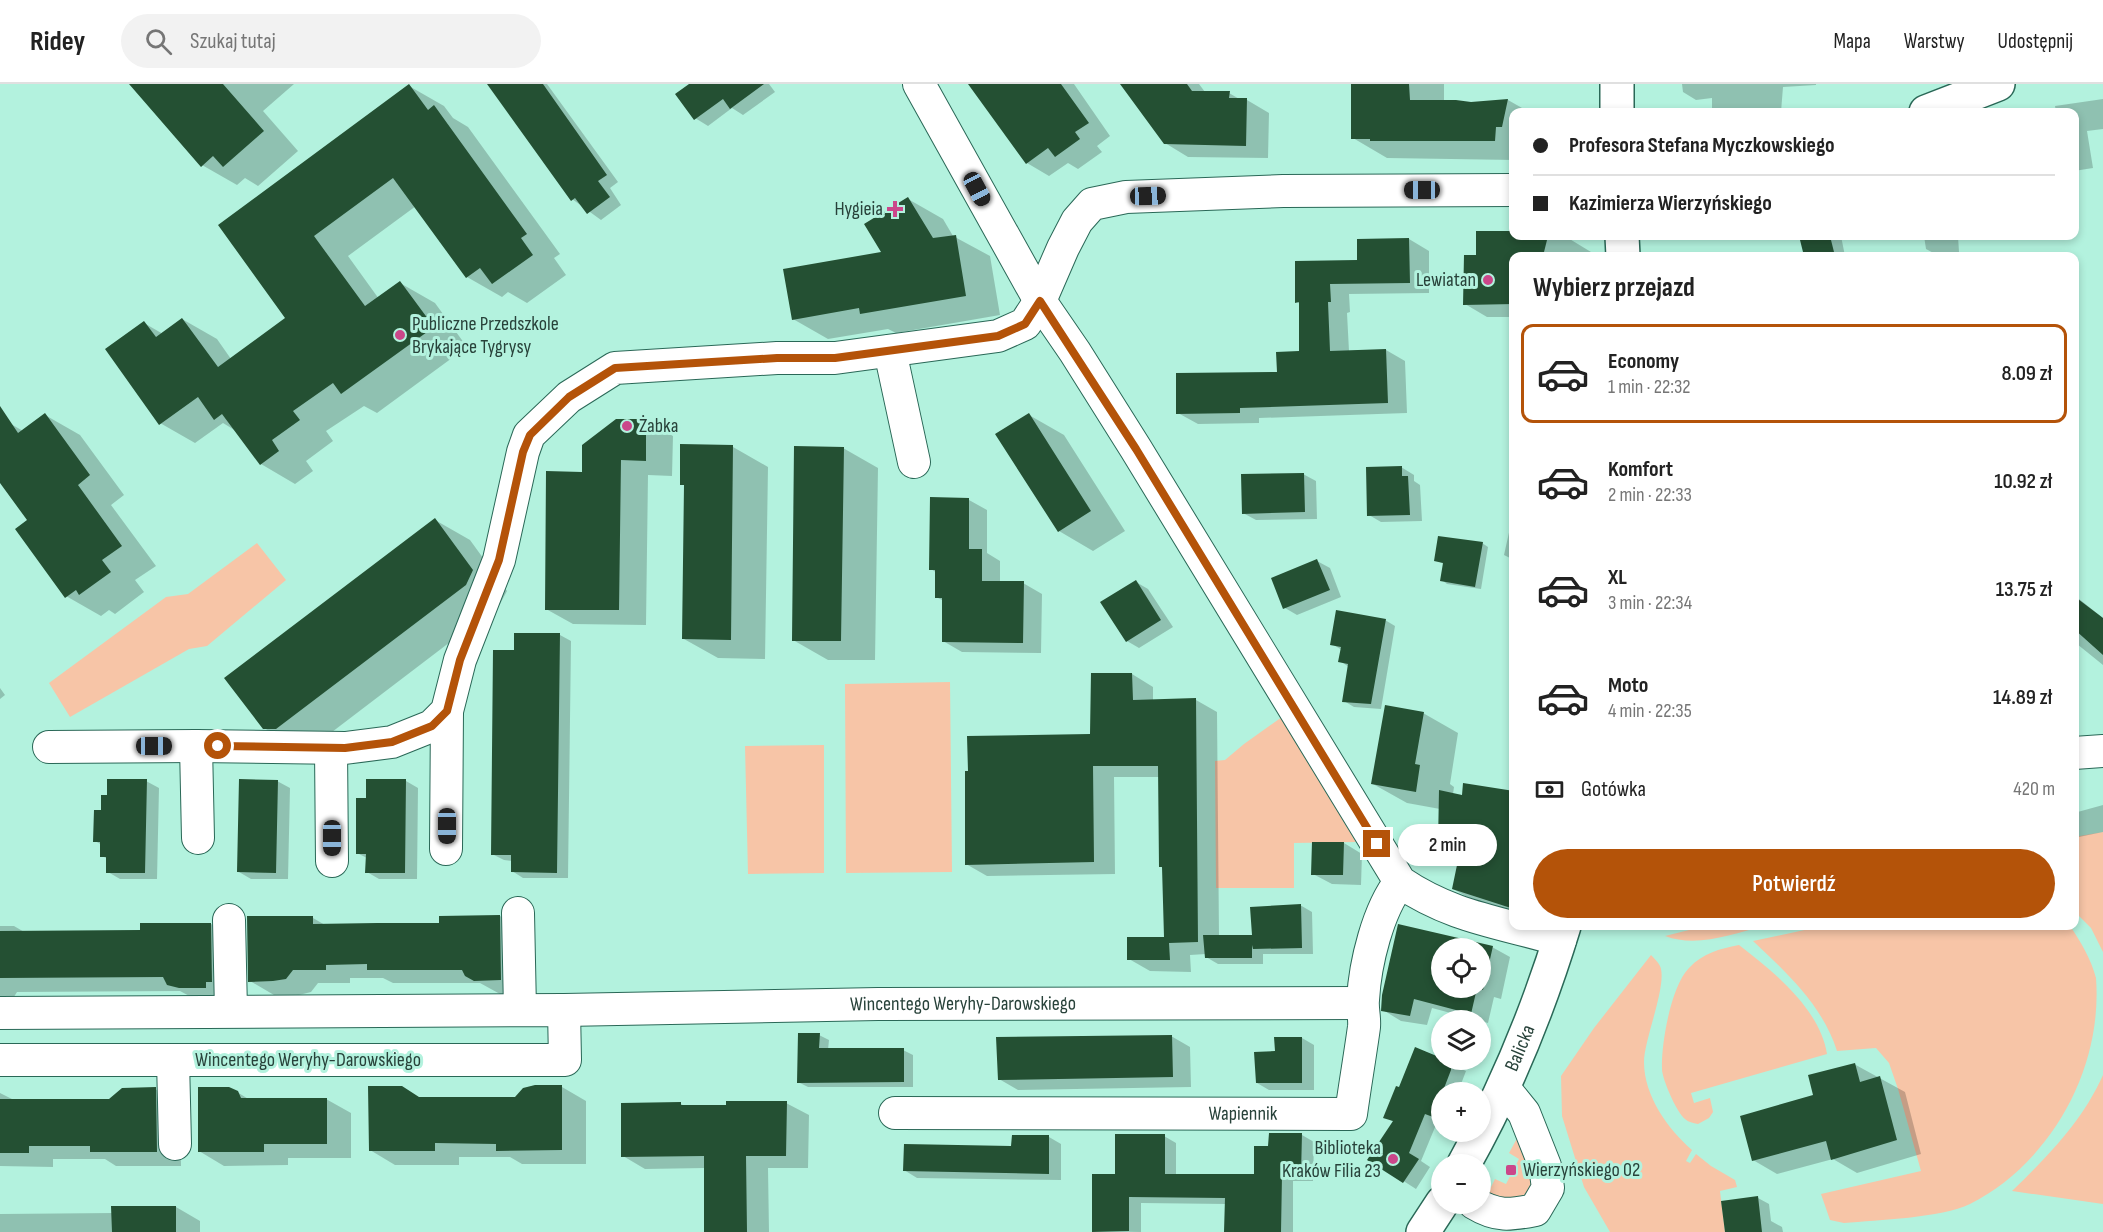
<!DOCTYPE html>
<html lang="pl">
<meta charset="utf-8">
<style>
:root{--surface:#fff;--page:#f2f2f2;--text:#222;--muted:#767676;--line:#e0e0e0;--accent:#b45309}
body{margin:0;font-family:"Sofia Sans Condensed",sans-serif;background:var(--page);color:var(--text);height:100vh;display:flex;flex-direction:column;font-size:22px;white-space:nowrap}
*{box-sizing:border-box;margin:0}
p{font-size:20px;color:var(--muted)}
.icon{flex:none;width:33px;height:33px;fill:none;stroke:currentColor;stroke-width:2;stroke-linecap:round;stroke-linejoin:round}
.map{position:relative;flex:1;overflow:hidden}
.sheet{position:absolute;left:1509px;top:168px;width:570px;height:678px;display:flex;flex-direction:column;background:var(--surface);border-radius:12px;box-shadow:0 3px 9px #0003}
.sheet>*{flex:none}
.banner{position:absolute;left:1509px;top:24px;width:570px;height:132px;border-radius:12px;box-shadow:0 3px 9px #0003;display:grid;align-content:center;height:132px;padding:0 24px;background:var(--surface)}
.tools{position:absolute;left:1431px;top:854px;display:grid;gap:12px}
.tools a{display:grid;place-items:center;width:60px;height:60px;border-radius:50%;background:var(--surface);box-shadow:0 3px 9px #0003;font-size:30px}
.end{position:absolute;width:27px;height:27px;margin:-14px;border:8px solid #b45309;background:#fff;box-shadow:0 0 0 3px #fff}
.from{border-radius:50%}
.bubble{position:absolute;height:42px;border-radius:21px;background:var(--surface);box-shadow:0 3px 9px #0003;font-size:20px;font-weight:600;line-height:42px;text-align:center}
.car{position:absolute;width:18px;height:36px;margin:-18px -9px;border-radius:8px;box-shadow:0 0 4px 2px #0007;background:linear-gradient(#222 24%,#8ab4d8 0 40%,#222 0 76%,#8ab4d8 0 86%,#222 0)}
.banner b{display:flex;align-items:center;gap:21px;height:57px;font-size:22px}
.banner b+b{border-top:2px solid var(--line)}
.banner i{width:15px;height:15px;background:var(--text)}
ul{padding:0;list-style:none}
li{display:flex;align-items:center;gap:18px;height:99px;margin:0 12px 9px;padding:0 12px;border:3px solid transparent;border-radius:12px}
li div{flex:1}
li b{display:block;font-size:22px}
li em{font-style:normal;font-weight:600}
li.on{border-color:var(--accent)}
li>.icon{width:54px;height:54px;stroke-width:1.5}
h2{padding:0 24px;font-size:27px;line-height:72px}
.pay{display:flex;align-items:center;gap:15px;height:66px;padding:0 24px;font-size:22px}
.pay p{margin-inline-start:auto}
.action{display:flex;gap:12px;margin-top:auto;padding:12px 24px}
.action a{flex:1;height:69px;border-radius:36px;background:var(--accent);color:#fff;font-size:24px;font-weight:600;line-height:69px;text-align:center}
header{display:flex;align-items:center;gap:36px;box-sizing:border-box;height:84px;padding:0 30px;background:var(--surface);border-bottom:2px solid var(--line)}
header strong{font-size:28px}
nav{display:flex;gap:33px;margin-inline-start:auto;font-size:21px}
.search{width:420px;height:54px;background:var(--page);display:flex;align-items:center;gap:15px;box-sizing:border-box;padding:0 21px;border-radius:33px;color:var(--muted);font-size:22px}
.map>svg:first-child{display:block}
.green{fill:#f7c5a7}
.shadow{fill:#0003;fill-rule:evenodd}
.building{fill:#245033;fill-rule:evenodd}
.lines{fill:none;stroke-linecap:round;stroke-linejoin:round}
.minor-casing{stroke:#2a6857;stroke-width:34}
.tertiary-casing{stroke:#2a6857;stroke-width:36}
.minor{stroke:#fff;stroke-width:32}
.tertiary{stroke:#fff;stroke-width:33}
.route{stroke:#b45309;stroke-width:8}
.poi-dot{fill:#cb478a;stroke:#b3f2de;stroke-width:2}
.labels{text-anchor:middle;dominant-baseline:central;stroke-width:6;stroke-linejoin:round;paint-order:stroke}
.poi-label{font-size:20px;fill:#28423a;stroke:#b3f2de;text-anchor:end}
.street-label{font-size:20px;fill:#28423a;stroke:#b3f2de}
</style>
<header>
<strong>Ridey</strong>
<div class="search"><svg class="icon" aria-label="search" viewBox="0 0 24 24"><circle cx="10" cy="10" r="6"/><path d="M15 15l6 6"/></svg>Szukaj tutaj</div>
<nav><a>Mapa</a><a>Warstwy</a><a>Udostępnij</a></nav>
</header>
<div class="map">
<svg width="2103" height="1148" viewBox="0 0 2103 1148">
<rect width="100%" height="100%" fill="#b3f2de"/>
<path class="green" d="M257,459L286,496L207,562L189,565L70,633L49,599L166,513L188,510Z
M950,598L952,788L846,789L845,600Z
M1282,633L1356,758L1294,759V804H1216L1215,677L1225,676L1244,660Z
M824,661V789L748,790L745,662Z
M2103,748V868L2091,844L2075,828L2074,753Z
M1705,842H1764C1732,850 1697,864 1665,852Z
M1823,842H2070C2081,858 2091,875 2096,894C2103,987 2049,1080 1970,1120C1941,1134 1878,1136 1844,1139L1830,1136L1821,1110L1921,1087L1898,1005L1889,979L1876,964L1837,967C1823,922 1786,888 1753,857Z
M1739,861C1773,887 1820,925 1827,970L1691,1009L1694,1019L1710,1014L1713,1028L1709,1034L1698,1040C1693,1039 1688,1038 1685,1035C1677,1029 1662,995 1662,985C1661,960 1671,902 1689,884C1703,869 1719,865 1739,861Z
M1651,871C1654,874 1658,878 1660,882C1668,900 1644,955 1644,978C1644,1012 1668,1045 1692,1066L1686,1077L1690,1079L1696,1070L1711,1082L1735,1096L1737,1103L1720,1107L1725,1148H1610L1584,1103L1562,1032L1561,992L1594,944Z
M2103,991V1120L2012,1107C2048,1072 2082,1038 2103,991Z
M1520,1049L1533,1096L1529,1108L1519,1114L1504,1117L1488,1109L1495,1095L1506,1100L1519,1075L1509,1069Z"/>
<path class="shadow" d="M131,0H294L263,27L298,67L258,102L245,94L237,101L202,81Z
M488,0H547L618,98L610,104L621,121L601,136L572,115Z
M692,0H769L775,8L743,31L732,24L708,42L695,34Z
M971,0H1074L1110,52L1097,62L1102,68L1078,85L1068,79L1049,92L1027,79Z
M1122,0H1199L1205,8L1229,9L1241,16H1247L1269,29L1268,74L1188,73L1165,59Z
M1353,0H1444V18L1471,19L1508,16L1529,28H1514V76L1387,74L1353,54Z
M1682,0H1816V1L1783,3L1781,28H1712V14L1696,16L1683,8Z
M409,2L444,22L453,34L468,43L560,170L554,174L566,191L527,219L508,208L502,213L467,193L416,122L348,172L379,215L400,199L435,219L467,263L377,329L364,322L326,347L333,357L306,377L313,387L295,400L261,380L236,347L223,339L195,359L160,339L144,239L163,250L182,235L217,255L231,275L287,234L220,141Z
M2103,15V45L2087,47L2093,84L2074,87V28H2056L2055,22Z
M908,115L943,135L953,152L990,172L1000,231L896,249L888,245L828,255L793,235L884,169Z
M1514,152H1554L1559,154H1568L1591,168V172H1514V233H1487L1465,220L1477,173Z
M1800,152H1841L1845,172H1805Z
M1924,152H1958L1959,168L1939,172L1926,165Z
M1409,155L1429,167V209L1349,210L1350,228L1347,229L1349,267L1386,266L1405,277L1407,329L1259,334V339L1198,340L1178,329L1279,289L1301,269L1300,220L1297,218L1359,177Z
M45,331L80,351L124,411L111,421L156,482L135,496L144,508L115,530L109,526L101,532L66,512L29,436L0,397V348L11,340L23,347Z
M1029,331L1064,351L1125,447L1093,467L1059,447Z
M646,337L673,352L672,392L648,391L646,541L573,540L546,525L583,390Z
M682,362L733,363L768,383L765,575L718,574L684,555L686,402L682,400Z
M843,364L878,384L875,576H828L793,556Z
M1401,383L1414,391V397L1420,401L1422,437L1381,438L1369,431Z
M1303,390L1316,397L1317,435L1256,436L1243,429Z
M969,416L987,426V469L1000,477V499H1023L1042,510L1041,569L962,568L943,557L944,517L936,513L937,489L931,485Z
M1512,435H1514V476L1504,471Z
M435,436L470,456L507,507L500,520L311,664H299L264,644Z
M1482,459L1488,463L1481,505L1447,500L1442,496L1444,480L1436,476Z
M1317,477L1330,484L1341,513L1297,531L1285,524Z
M1136,498L1148,505L1173,543L1139,564L1127,557Z
M2074,511L2103,534V581L2077,560L2074,564Z
M1385,536L1395,542L1381,625L1354,623L1344,617L1349,583L1340,577L1342,566L1332,560Z
M1514,550V581L1509,578Z
M560,551L571,557L568,794H523L512,787V777L504,776L492,770L515,568Z
M1132,590L1153,603V617L1196,616L1217,628L1219,852H1253L1300,821L1312,828L1313,870H1263V880H1218L1206,873V870L1190,871L1191,888L1150,887L1129,875L1166,854L1164,785L1160,782L1159,693H1114L1115,790L987,792L966,780L1092,651Z
M0,604L5,611L0,615Z
M1423,629L1458,649L1450,700L1454,703L1453,710L1463,712L1514,709V828L1471,815L1453,805L1461,769L1439,759L1440,725L1407,719L1373,700Z
M146,697L159,704L157,795H120L108,788V775L102,772V761L95,757L102,727L109,712Z
M277,697L290,704L288,795H251L239,788Z
M406,697L418,704L417,795H379L367,788V774L357,769L368,715Z
M2103,721V748L2074,754V729Z
M1344,759L1362,770L1361,801L1332,800L1313,790Z
M500,832L524,846L525,910H500L480,899H393L383,894H350V899H318L311,908L299,911H274L250,897L313,834L325,841L440,840Z
M211,840L235,854L236,911L193,914L180,907L17,908L12,916L0,919V842H14L26,849L142,848Z
M1399,842L1492,863L1510,873L1501,915L1494,913L1488,939L1432,924L1427,941L1401,937L1383,926ZM1442,864H1480V903H1442Z
M819,951L829,956L828,966H903L913,971V1003H808L798,998Z
M1171,952L1190,963L1191,1003L1018,1006L999,995Z
M1302,954L1314,961V1006H1269L1257,999L1276,969Z
M1415,965L1466,987L1458,1008H1442V1037L1438,1036L1421,1077L1430,1083L1416,1105L1369,1075L1394,1038L1385,1033L1399,1005Z
M1854,980L1905,1008L1921,1070L1857,1089L1833,1075L1777,1090L1753,1076L1815,1012Z
M562,1003L586,1017V1080H522L510,1073H459V1081H395L370,1066L516,1014Z
M155,1005L180,1019L181,1082H116L105,1075H53V1083L0,1082V1009L14,1016L110,1017Z
M237,1008L250,1016L326,1015L351,1029V1074H288V1081L224,1082L199,1067Z
M786,1019L809,1031L808,1084H768L769,1148H706L705,1084L645,1085L623,1072L681,1020L686,1023Z
M1302,1051L1314,1058L1313,1097H1293V1148H1225L1226,1120L1141,1119V1148L1094,1147L1116,1092L1164,1052L1176,1059V1092L1255,1091L1270,1063Z
M1049,1053L1061,1060V1096L917,1094L904,1086L1013,1063Z
M1758,1114L1769,1120L1771,1137L1782,1143L1783,1148H1726Z
M176,1123L200,1137V1148H0V1130L113,1129Z"/>
<path class="building" d="M129,0H223L264,47L223,83L213,72L201,83Z
M409,0L428,26L434,21L527,150L521,154L533,171L492,200L480,184L466,194L393,94L314,152L365,222L400,197L434,243L341,310L333,299L293,327L300,336L272,356L279,367L260,381L222,330L214,336L198,313L159,341L105,265L144,237L156,253L182,234L218,283L285,234L218,141Z
M487,0H543L607,91L598,97L610,113L587,130L575,114L571,117Z
M689,0H764L730,25L723,15L694,36L675,10Z
M968,0H1061L1089,39L1075,48L1080,55L1055,73L1048,64L1026,80Z
M1120,0H1187L1192,7H1230L1229,14H1247L1246,62L1164,60Z
M1351,0H1409L1410,16H1456L1471,18L1508,15L1502,43H1496L1495,57H1370V55H1351Z
M908,113L933,154L956,151L966,212L860,230L859,224L792,236L783,185L881,168L864,140Z
M1476,147H1514V152H1548L1543,172H1514V220L1463,221L1464,171H1476Z
M1799,152H1830L1835,172H1804Z
M1409,154L1410,199L1330,200L1331,218H1328L1330,267L1386,265L1388,319L1240,324V329L1176,330V289L1277,288L1276,268L1299,267V218L1295,219V177L1357,176V155Z
M0,322L18,349L45,329L90,391L78,401L122,462L102,476L111,488L79,511L76,506L65,514L15,445L27,436L0,399Z
M1029,329L1091,427L1058,448L995,350Z
M616,335H646V377L621,376L619,526H545L546,387L582,388V361Z
M680,360L733,361L731,556L682,555L684,401H680Z
M794,362L844,363L841,557H792Z
M1402,382V392H1408L1410,431L1367,432L1366,383Z
M1304,389L1305,428L1242,430L1241,390Z
M930,413L969,414V465H982V497H1024L1023,559L942,558V514H935V486H929Z
M435,434L473,486L466,501L276,645H263L224,594Z
M1438,452L1483,458L1475,503L1440,497L1443,479L1434,477Z
M1317,475L1330,506L1283,525L1271,494Z
M1136,496L1161,536L1126,558L1100,518Z
M2074,512L2103,534V571L2074,545Z
M1336,526L1386,535L1371,620L1342,618L1348,580L1338,578L1341,563L1330,561Z
M514,549H560L557,789L511,788V771H491L493,566H514Z
M1091,589H1132L1133,616L1196,614L1198,858L1169,859L1170,876H1127V853H1164L1162,783H1159L1158,682H1093L1094,778L965,781V687H968L967,652L1090,650Z
M1385,621L1424,628L1415,680L1420,681L1416,708L1371,700Z
M107,695H147L145,789H106V773H100V758H93L94,726H101V711H107Z
M239,695L278,696L276,789L237,788Z
M366,695H406L405,789H365L366,770H356V714H366Z
M1463,699L1514,707V825L1452,805L1461,762L1438,760L1439,706L1462,711Z
M1312,758H1344L1343,791H1311Z
M1301,820L1302,864L1253,865L1252,861V874H1205L1203,851H1252L1250,823Z
M500,831L501,896L474,897L465,892L462,886H367V880L326,881V886H293L286,895L273,897L248,898L247,832H313V840L377,839H439V832Z
M140,839H211L212,898H206V904H179L167,901L163,893L0,894V847L140,846Z
M1398,840L1493,862L1483,906L1477,904L1471,930L1414,915L1410,932L1381,927L1382,911ZM1442,864H1480V903H1442Z
M798,949H820L819,964H904V998L797,999Z
M1172,951L1173,993L998,996L996,953Z
M1274,953H1302V999H1256L1254,968L1275,967Z
M1415,963L1451,978V986L1433,1033L1425,1030L1409,1069L1419,1075L1403,1099L1367,1076L1393,1037L1383,1034L1396,1002L1399,1003Z
M1855,979L1860,998L1880,992L1897,1056L1831,1076L1826,1057L1752,1077L1740,1032L1813,1011L1808,991Z
M535,1001H562V1066L496,1067V1060L435,1059V1067H369L368,1002H402L419,1013H515L523,1004Z
M156,1003L157,1068H90V1062H29V1069H0V1015H109L122,1004Z
M198,1003H229L238,1007L241,1014H327V1060H264V1068H198Z
M726,1017H787L786,1072H746L747,1148H704V1072L621,1073V1019L681,1018V1021H726Z
M1269,1049H1302L1301,1091H1282L1281,1148H1224L1225,1114L1129,1113V1147L1092,1148V1090H1115V1050H1165V1090H1254V1062H1268Z
M1012,1051H1049V1090L903,1087L904,1060L1011,1062Z
M1758,1112L1762,1148H1725L1721,1117Z
M111,1122H176V1148H112Z"/>
<g class="lines">
<defs>
<g id="minor">
<path d="M919,0L1040,217L1075,268L1136,365L1400,798C1453,834 1501,838 1560,856"/>
<path d="M890,267L914,378"/>
<path d="M196,662L198,754"/>
<path d="M49,663L196,662L345,664L392,658L432,642L447,627L460,576L499,476L523,368L529,351L569,313L615,284L777,274H835L998,252L1025,240L1040,217L1063,164L1077,137L1092,120L1126,113L1283,107L1514,106"/>
<path d="M331,664L332,777"/>
<path d="M2074,669L2103,667"/>
<path d="M446,765L447,627"/>
<path d="M518,829L520,926"/>
<path d="M229,836L231,927"/>
<path id="s1" d="M564,926L878,920L1362,919"/>
<path d="M0,929L564,926L565,976H0"/>
<path d="M173,976L175,1060"/>
<path id="s2" d="M895,1029L1351,1030C1355,1001 1360,972 1364,943C1365,934 1362,925 1363,916C1365,879 1378,826 1400,798"/>
<path d="M1474,1119C1497,1133 1510,1131 1535,1126L1548,1104L1545,1082L1524,1029L1503,1003"/>
</g>
<g id="tertiary">
<path d="M1617,0V28"/>
<path d="M1926,28L1998,0"/>
<path d="M1622,152L1623,172"/>
<path id="s3" d="M1464,1080C1506,1005 1539,924 1564,842"/>
<path d="M1423,1148L1442,1119"/>
</g>
</defs>
<use href="#minor" class="minor-casing"/>
<use href="#tertiary" class="tertiary-casing"/>
<use href="#minor" class="minor"/>
<use href="#tertiary" class="tertiary"/>
</g>
<g class="lines">
<path class="route" d="M218,662L345,664L392,658L432,642L447,627L460,576L499,476L523,368L530,351L569,313L615,284L777,274H835L998,252L1025,240L1040,217L1136,365L1377,760"/>
</g>
<g class="poi-dot">
<path d="M892 116h6v6h6v6h-6v6h-6v-6h-6v-6h6z"/>
<circle cx="1488" cy="196" r="6"/>
<circle cx="400" cy="251" r="6"/>
<circle cx="627" cy="342" r="6"/>
<circle cx="1393" cy="1075" r="6"/>
<rect x="1505" y="1080" width="12" height="12" rx="3"/>
</g>
<g class="labels">
<g class="poi-label">
<text x="883" y="125">Hygieia</text>
<text x="1476" y="196">Lewiatan</text>
<text x="412" y="240" text-anchor="start">Publiczne Przedszkole<tspan x="412" dy="23">Brykające Tygrysy</tspan></text>
<text x="639" y="342" text-anchor="start">Żabka</text>
<text x="1381" y="1064">Biblioteka<tspan x="1381" dy="23">Kraków Filia 23</tspan></text>
<text x="1523" y="1086" text-anchor="start">Wierzyńskiego 02</text>
</g>
<g class="street-label">
<text stroke="none"><textPath href="#s1" startOffset="399">Wincentego Weryhy-Darowskiego</textPath></text>
<text stroke="none"><textPath href="#s3" startOffset="129">Balicka</textPath></text>
<text x="308" y="976">Wincentego Weryhy-Darowskiego</text>
<text stroke="none"><textPath href="#s2" startOffset="348">Wapiennik</textPath></text>
</g>
</g>
</svg>
<div class="tools">
<a><svg class="icon" aria-label="locate" viewBox="0 0 24 24"><circle cx="12" cy="12" r="6"/><path d="M12 2v4M12 18v4M2 12h4M18 12h4"/></svg></a>
<a><svg class="icon" aria-label="layers" viewBox="0 0 24 24"><path d="M12 4l9 5-9 5-9-5zM3 14l9 5 9-5"/></svg></a>
<a>+</a>
<a>−</a>
</div>
<i class="end from" style="left:218px;top:662px"></i>
<i class="end" style="left:1377px;top:760px"></i>
<div class="bubble" style="left:1398px;top:740px;width:99px">2 min</div>
<i class="car" style="left:977px;top:105px;rotate:152deg"></i>
<i class="car" style="left:1422px;top:106px;rotate:270deg"></i>
<i class="car" style="left:1148px;top:112px;rotate:88deg"></i>
<i class="car" style="left:154px;top:662px;rotate:90deg"></i>
<i class="car" style="left:447px;top:742px;rotate:180deg"></i>
<i class="car" style="left:332px;top:754px;rotate:180deg"></i>
<div class="banner">
<b><i class="from"></i>Profesora Stefana Myczkowskiego</b>
<b><i></i>Kazimierza Wierzyńskiego</b>
</div>
<section class="sheet">
<h2>Wybierz przejazd</h2>
<ul>
<li class="on"><svg class="icon" aria-label="car" viewBox="0 0 24 24"><path d="M5 17H2v-5l4-1 3-4h7l3 4 3 1v5h-3M9 17h6M6 11h13"/><circle cx="7" cy="17" r="2"/><circle cx="17" cy="17" r="2"/></svg><div><b>Economy</b><p>1 min · 22:32</p></div><em>8.09 zł</em></li>
<li><svg class="icon" aria-label="car" viewBox="0 0 24 24"><path d="M5 17H2v-5l4-1 3-4h7l3 4 3 1v5h-3M9 17h6M6 11h13"/><circle cx="7" cy="17" r="2"/><circle cx="17" cy="17" r="2"/></svg><div><b>Komfort</b><p>2 min · 22:33</p></div><em>10.92 zł</em></li>
<li><svg class="icon" aria-label="car" viewBox="0 0 24 24"><path d="M5 17H2v-5l4-1 3-4h7l3 4 3 1v5h-3M9 17h6M6 11h13"/><circle cx="7" cy="17" r="2"/><circle cx="17" cy="17" r="2"/></svg><div><b>XL</b><p>3 min · 22:34</p></div><em>13.75 zł</em></li>
<li><svg class="icon" aria-label="car" viewBox="0 0 24 24"><path d="M5 17H2v-5l4-1 3-4h7l3 4 3 1v5h-3M9 17h6M6 11h13"/><circle cx="7" cy="17" r="2"/><circle cx="17" cy="17" r="2"/></svg><div><b>Moto</b><p>4 min · 22:35</p></div><em>14.89 zł</em></li>
</ul>
<div class="pay"><svg class="icon" aria-label="cash" viewBox="0 0 24 24"><path d="M3 7h18v10H3z"/><circle cx="12" cy="12" r="2"/></svg>Gotówka<p>420 m</p></div>
<div class="action"><a>Potwierdź</a></div>
</section>
</div>
